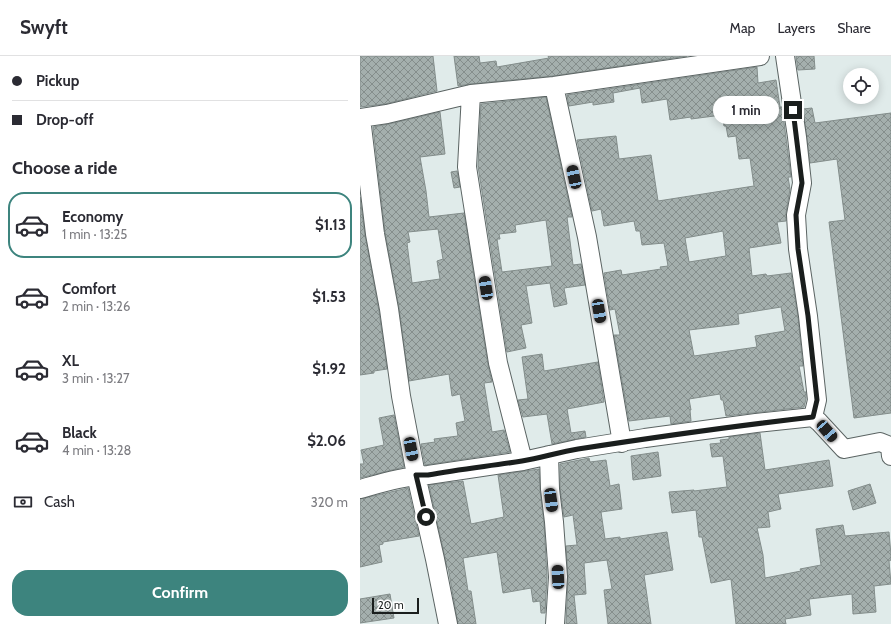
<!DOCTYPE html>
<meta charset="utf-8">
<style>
:root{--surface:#fff;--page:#f2f2f3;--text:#2b2b33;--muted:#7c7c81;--line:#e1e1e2;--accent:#3d847e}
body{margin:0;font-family:Cabin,sans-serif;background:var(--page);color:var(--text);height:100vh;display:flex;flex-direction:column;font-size:15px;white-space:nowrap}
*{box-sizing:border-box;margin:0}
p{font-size:13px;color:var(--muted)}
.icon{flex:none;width:22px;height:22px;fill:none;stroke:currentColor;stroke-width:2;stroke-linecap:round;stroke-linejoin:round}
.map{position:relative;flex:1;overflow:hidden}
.details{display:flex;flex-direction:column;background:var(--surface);width:360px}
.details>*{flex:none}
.banner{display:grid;align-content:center;height:88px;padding:0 12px;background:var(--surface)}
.controls{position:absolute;left:483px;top:12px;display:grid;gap:8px}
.controls a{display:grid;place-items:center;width:36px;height:36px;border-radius:50%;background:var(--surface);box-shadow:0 2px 10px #0003;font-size:20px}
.scale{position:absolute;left:12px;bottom:10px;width:47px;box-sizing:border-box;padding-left:4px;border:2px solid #1a1e1d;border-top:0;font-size:11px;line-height:14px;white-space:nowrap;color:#1a1e1d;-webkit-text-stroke:3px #fff;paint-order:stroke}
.end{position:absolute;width:18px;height:18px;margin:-9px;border:5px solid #1a1e1d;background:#fff;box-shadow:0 0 0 2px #fff}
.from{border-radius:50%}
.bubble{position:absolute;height:28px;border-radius:14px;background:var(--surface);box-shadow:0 2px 10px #0003;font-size:13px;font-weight:700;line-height:28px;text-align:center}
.car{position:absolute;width:12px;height:24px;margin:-12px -6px;border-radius:5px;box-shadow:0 0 3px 1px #0007;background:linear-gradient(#222 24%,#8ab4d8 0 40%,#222 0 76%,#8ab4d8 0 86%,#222 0)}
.banner b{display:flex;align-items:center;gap:14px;height:38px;font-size:15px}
.banner b+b{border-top:1px solid var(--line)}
.banner i{width:10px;height:10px;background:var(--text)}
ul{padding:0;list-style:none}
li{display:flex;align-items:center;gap:12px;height:66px;margin:0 8px 6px;padding:0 4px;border:2px solid transparent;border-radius:16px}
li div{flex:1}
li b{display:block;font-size:15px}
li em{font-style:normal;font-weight:700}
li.on{border-color:var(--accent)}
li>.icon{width:36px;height:36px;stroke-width:1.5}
h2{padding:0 12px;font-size:18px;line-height:48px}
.pay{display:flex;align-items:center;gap:10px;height:44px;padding:0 12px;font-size:15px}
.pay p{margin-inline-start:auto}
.primary-button{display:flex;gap:8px;margin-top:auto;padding:8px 12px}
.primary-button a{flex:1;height:46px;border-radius:16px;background:var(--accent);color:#fff;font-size:16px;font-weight:700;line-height:46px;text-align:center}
header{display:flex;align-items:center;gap:24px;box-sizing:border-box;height:56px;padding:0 20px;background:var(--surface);border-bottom:1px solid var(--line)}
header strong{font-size:19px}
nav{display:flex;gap:22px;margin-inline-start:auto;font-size:14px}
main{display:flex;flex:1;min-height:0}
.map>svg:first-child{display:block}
.building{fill:url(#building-cross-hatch);stroke:#838d8b;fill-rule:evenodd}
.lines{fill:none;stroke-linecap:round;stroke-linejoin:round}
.minor-casing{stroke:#5b6463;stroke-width:20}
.minor{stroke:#fff;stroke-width:18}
.route{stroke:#1a1e1d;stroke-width:5}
</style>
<header>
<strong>Swyft</strong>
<nav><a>Map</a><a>Layers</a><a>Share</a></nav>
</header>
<main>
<section class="details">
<div class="banner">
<b><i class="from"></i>Pickup</b>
<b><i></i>Drop-off</b>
</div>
<h2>Choose a ride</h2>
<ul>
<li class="on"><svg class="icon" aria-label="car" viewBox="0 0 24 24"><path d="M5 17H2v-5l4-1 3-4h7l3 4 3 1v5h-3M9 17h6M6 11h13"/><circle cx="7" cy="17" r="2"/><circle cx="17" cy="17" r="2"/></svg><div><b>Economy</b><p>1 min · 13:25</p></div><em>$1.13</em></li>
<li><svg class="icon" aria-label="car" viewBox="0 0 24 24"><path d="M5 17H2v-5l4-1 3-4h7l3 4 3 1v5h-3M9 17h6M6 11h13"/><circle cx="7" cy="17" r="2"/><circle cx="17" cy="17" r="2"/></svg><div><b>Comfort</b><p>2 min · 13:26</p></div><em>$1.53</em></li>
<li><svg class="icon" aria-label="car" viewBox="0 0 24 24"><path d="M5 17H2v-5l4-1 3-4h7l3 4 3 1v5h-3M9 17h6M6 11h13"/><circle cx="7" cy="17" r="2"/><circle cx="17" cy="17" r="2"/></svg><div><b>XL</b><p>3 min · 13:27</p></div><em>$1.92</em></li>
<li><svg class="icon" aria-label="car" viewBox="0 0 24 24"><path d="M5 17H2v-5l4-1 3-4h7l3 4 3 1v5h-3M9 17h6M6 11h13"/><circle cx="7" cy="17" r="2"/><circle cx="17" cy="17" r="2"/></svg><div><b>Black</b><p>4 min · 13:28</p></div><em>$2.06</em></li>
</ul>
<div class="pay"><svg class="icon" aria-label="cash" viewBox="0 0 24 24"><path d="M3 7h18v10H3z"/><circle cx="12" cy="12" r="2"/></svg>Cash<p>320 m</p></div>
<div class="primary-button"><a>Confirm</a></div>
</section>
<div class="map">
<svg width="531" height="568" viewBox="0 0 531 568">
<defs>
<pattern id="building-cross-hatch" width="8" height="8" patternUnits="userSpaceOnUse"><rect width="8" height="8" fill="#a4afad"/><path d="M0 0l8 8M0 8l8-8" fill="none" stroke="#858e8c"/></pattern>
</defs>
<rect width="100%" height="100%" fill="#e0ebea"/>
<path class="building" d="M0,0H73L77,35L25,48L0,51Z
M94,0H119L120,7L136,5L137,11L189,2L188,0H327L193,20L110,28L98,30Z
M436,0H454L455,13L438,14Z
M397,11L398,27L416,24L420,51H422L431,121H428L430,133L426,157V165L417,166L421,187L389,192L392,220L406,218L407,220L431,217L438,261L443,310H439L444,336H446V343L444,351L366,360L363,344H361L360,338L329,343L331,354H330L331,365L311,368L310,360L269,365L254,279H260L255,253L250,254L244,217L261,214L262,219L301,213L300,211L308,210L304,187L282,189L280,175H276L274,165L244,170L241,153L232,155L217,84L256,80L259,103L291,99L298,145L394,130L390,102L379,103L376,80L368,81L366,70H364L362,59L331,63V61L310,64L307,43L282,47L280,32L253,37L254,46L233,49V46L209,50L207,39ZM363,175L366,200L329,206L325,182ZM421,251L425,275L395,280L397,291L334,300L329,274L379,268L378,258Z
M186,41L212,161H207L213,209L221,208L225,229L204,232L207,248L194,251L190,227L166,230L172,267L161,269L166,292L147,296L118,110L121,48ZM186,164L192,210L142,216L137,183H140L139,178L156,176L155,169Z
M452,52L455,67L531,57V357L494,362L469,166L485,164L477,103L450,107L443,53Z
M80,56L85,98L60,101L66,135L69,161L104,157L128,309L132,326L124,327L132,376L144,374L150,396L65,409L61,388L75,386L74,383L98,380L96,367L105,365L100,338L92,340L89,318L49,325L39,252L25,176L13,71L29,68ZM78,173L83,203L77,205L80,223L52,227L47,187L50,186L48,176Z
M97,115L100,131L94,132L91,116Z
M0,141L5,179L19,255L27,313L14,315V317L0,319Z
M182,298L184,315L238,306L244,346L207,353L211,377L225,375L226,381L192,388L187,358L163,361L158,344L168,343L162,301Z
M34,359L44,411L0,422V408H4L1,394L24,389L19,362Z
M400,377L405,414L469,404L473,430L418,438L421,453L408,456L410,471L397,472L403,499L405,522L441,515L440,513L461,509L456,473L483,469L485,480L529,476L531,499V504L529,505L531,528L514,530L516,556L493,558L492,538L449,543L451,559L425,563L426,568H376L371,523L351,527L342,481H339L336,454L312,457L309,436L334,434V435L367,431L363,400L352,401L350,388L361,387L360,384L369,383V381Z
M298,396L301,420L273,424L271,400Z
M229,402L230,406L246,404L250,430L259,428L262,453L241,456L245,483L260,481V483L307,476L313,514L284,519L291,568H248L244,534L252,533L247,504L224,507L226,538L214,539L217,568H206L208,522L206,490L217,489L213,459L204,461L200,432V408Z
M179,413L180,434L184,467L187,521L185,557H181L180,545L173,546L171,532L143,537L137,496L103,502L108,535H111L116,568H98L88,511H87L69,429L103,425L111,468L144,461L138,419Z
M510,428L516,447L493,454L488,435Z
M48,432L59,480L23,486V488L19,489L22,506L0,511V443Z
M30,538L34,562L0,567V543Z"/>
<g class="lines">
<defs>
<path id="minor" d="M425,0L437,81L442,127L436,159L438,193L448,260L457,344L453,361
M194,30L227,181L262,387
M111,38L107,111L138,307L163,405
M0,62L27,58L111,38L194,30L400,0
M1,62L15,178L29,253L41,340L56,419L75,503L88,568
M189,399L190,433L194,466L198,521L195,568
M0,433C22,427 45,420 68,419L163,405L217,393L285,382L396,367L453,361L459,366L484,393L520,386L530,390L531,400"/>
</defs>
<use href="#minor" class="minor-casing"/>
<use href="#minor" class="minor"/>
</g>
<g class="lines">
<path class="route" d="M66,461L56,419H68C99,413 131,410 162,405C181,402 199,396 218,393C296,381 374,370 453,361L457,344L448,260L438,193L436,159L442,127L433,54"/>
</g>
</svg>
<div class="controls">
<a><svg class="icon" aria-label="locate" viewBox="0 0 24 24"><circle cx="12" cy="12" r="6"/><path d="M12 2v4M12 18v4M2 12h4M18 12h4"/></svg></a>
</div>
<div class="scale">20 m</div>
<i class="end from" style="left:66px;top:461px"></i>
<i class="end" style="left:433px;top:54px"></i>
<div class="bubble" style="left:353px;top:40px;width:66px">1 min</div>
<i class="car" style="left:214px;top:121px;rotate:348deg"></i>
<i class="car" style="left:126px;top:232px;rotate:351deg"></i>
<i class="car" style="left:239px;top:255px;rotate:170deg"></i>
<i class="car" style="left:467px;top:375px;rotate:139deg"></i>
<i class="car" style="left:51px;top:393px;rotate:169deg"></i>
<i class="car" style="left:191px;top:444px;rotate:172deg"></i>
<i class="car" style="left:198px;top:521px;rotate:357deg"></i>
</div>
</main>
